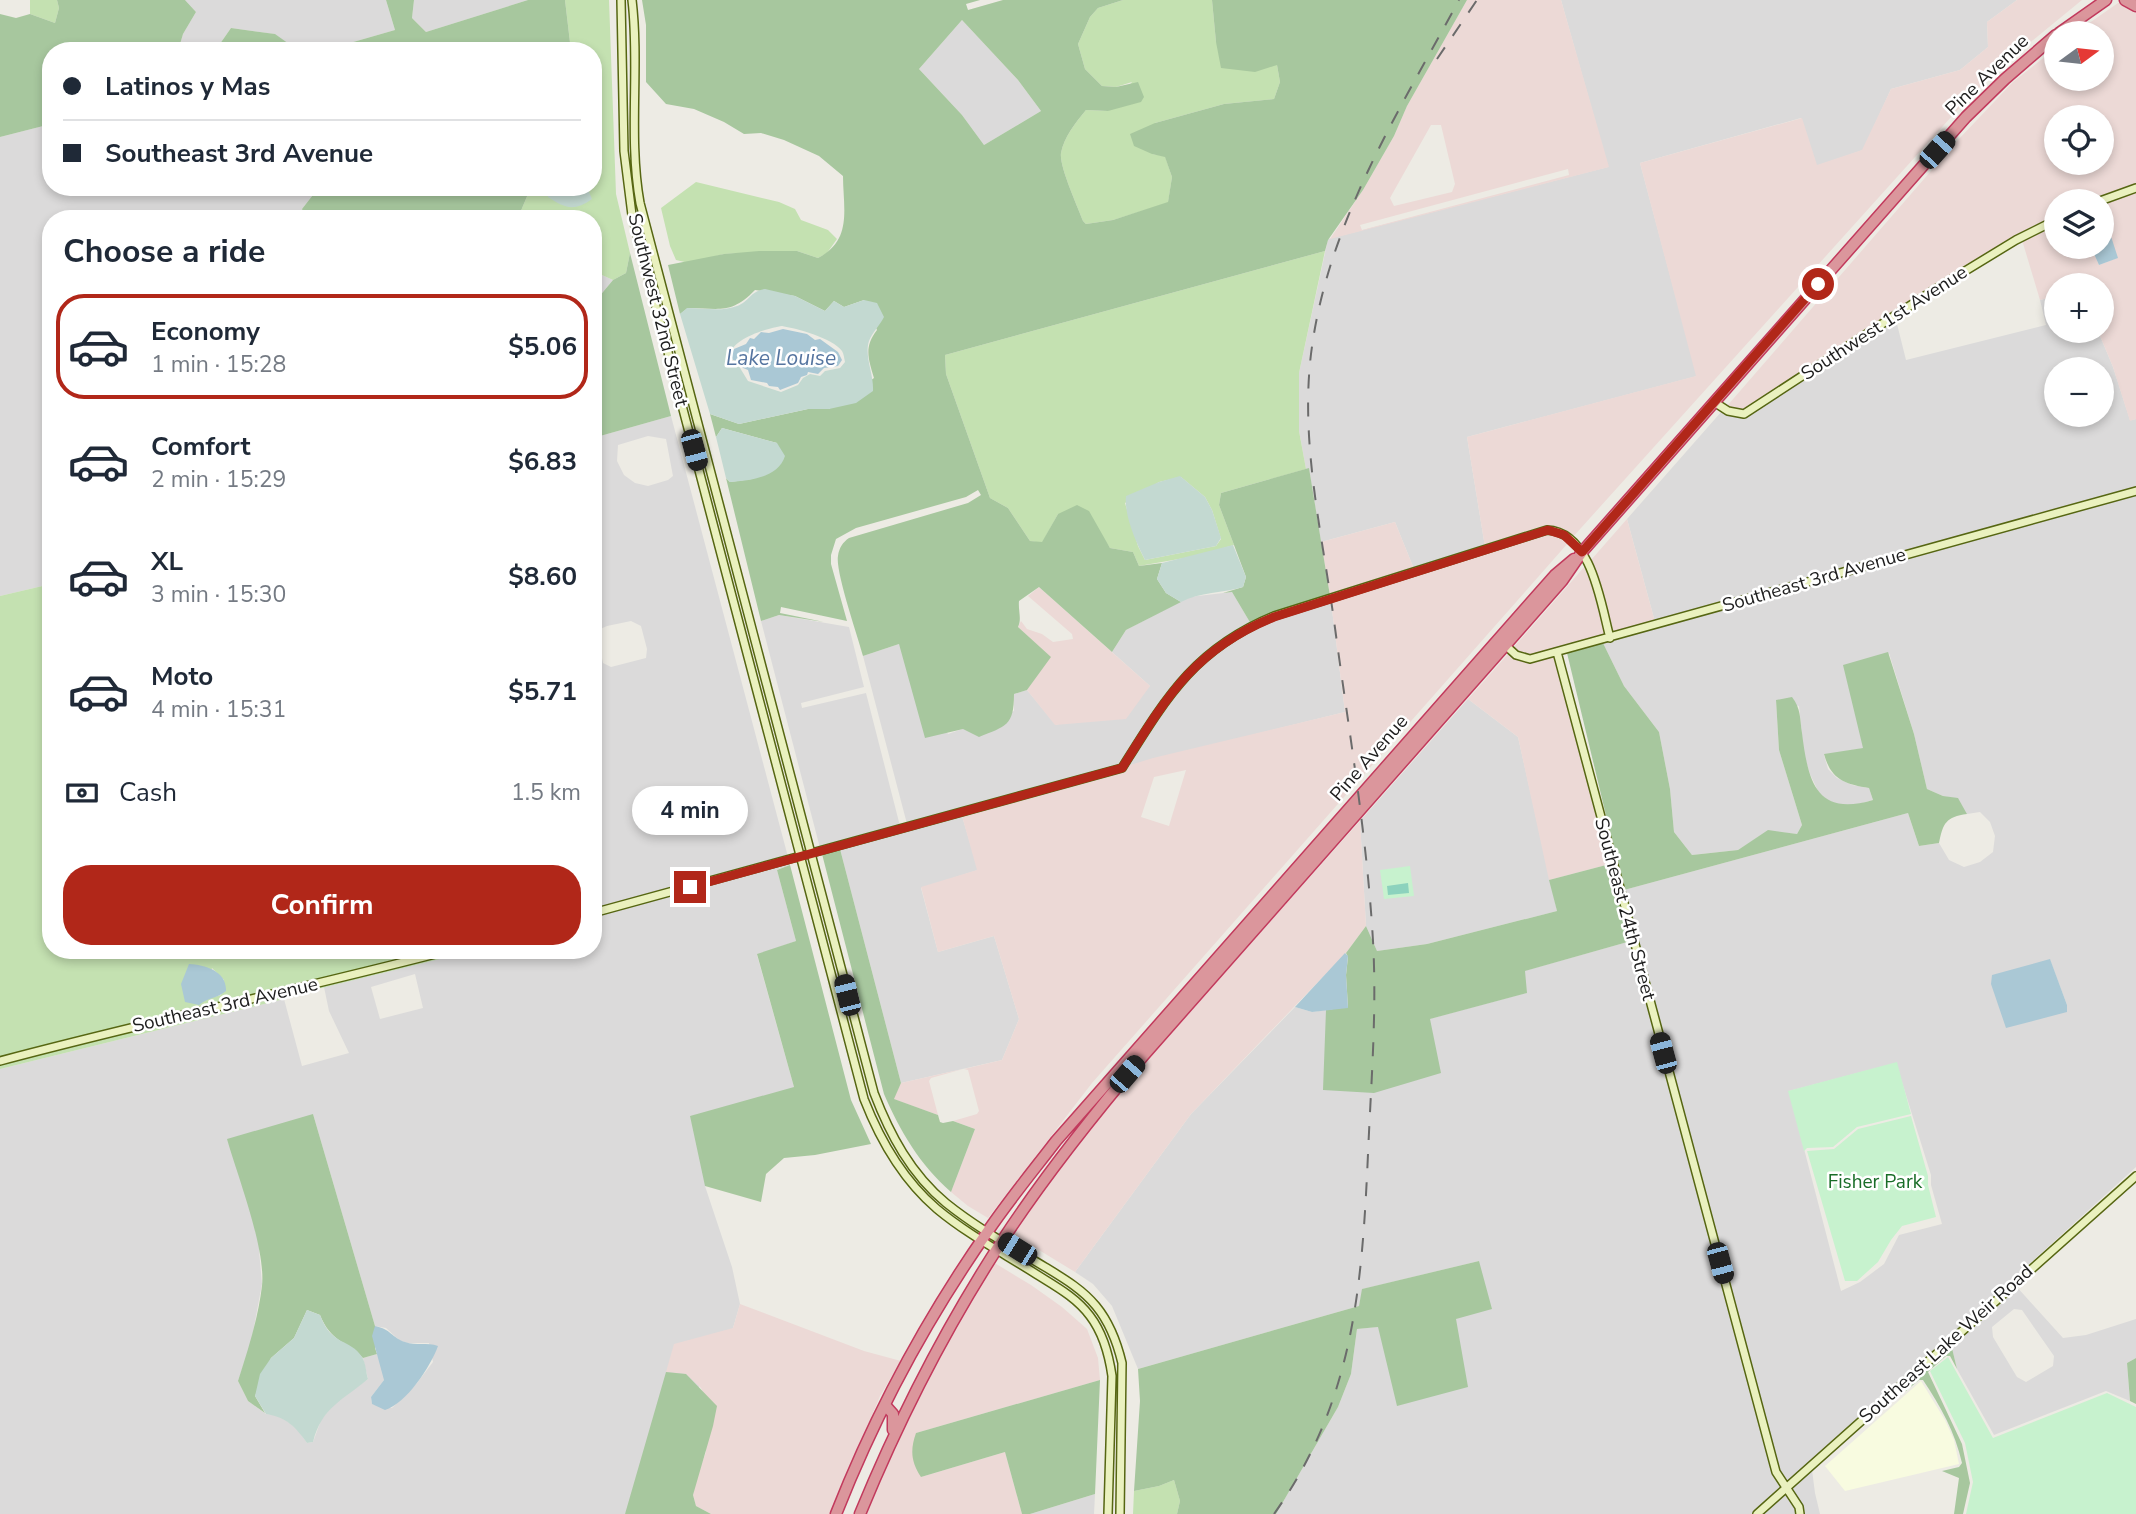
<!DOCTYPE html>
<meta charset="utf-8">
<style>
:root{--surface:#fff;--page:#f2f2f3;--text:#1f2937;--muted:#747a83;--line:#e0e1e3;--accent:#b12719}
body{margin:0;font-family:"Nunito Sans",sans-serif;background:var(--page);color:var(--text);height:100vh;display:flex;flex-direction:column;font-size:26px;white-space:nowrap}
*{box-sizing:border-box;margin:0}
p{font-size:23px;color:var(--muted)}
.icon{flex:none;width:38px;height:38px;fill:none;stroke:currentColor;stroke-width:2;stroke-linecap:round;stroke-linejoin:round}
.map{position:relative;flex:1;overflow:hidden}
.sheet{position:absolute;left:42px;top:210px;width:560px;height:749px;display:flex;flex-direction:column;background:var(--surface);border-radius:28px;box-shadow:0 4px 10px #0003}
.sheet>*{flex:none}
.top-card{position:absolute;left:42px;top:42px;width:560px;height:154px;border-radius:28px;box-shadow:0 4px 10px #0003;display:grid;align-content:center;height:154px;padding:0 21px;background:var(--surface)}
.needle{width:46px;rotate:75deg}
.fabs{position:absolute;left:2044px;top:21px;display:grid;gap:14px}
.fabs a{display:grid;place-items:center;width:70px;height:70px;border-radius:50%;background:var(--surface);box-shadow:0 4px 10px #0003;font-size:35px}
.end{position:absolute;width:32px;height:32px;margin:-16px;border:9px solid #b12719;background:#fff;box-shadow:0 0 0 4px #fff}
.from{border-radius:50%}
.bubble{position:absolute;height:49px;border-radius:24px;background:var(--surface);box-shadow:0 4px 10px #0003;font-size:23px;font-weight:700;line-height:49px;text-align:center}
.car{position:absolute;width:21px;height:42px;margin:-21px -10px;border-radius:9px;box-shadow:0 0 5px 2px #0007;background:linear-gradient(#222 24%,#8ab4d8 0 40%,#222 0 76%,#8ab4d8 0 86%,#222 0)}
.top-card b{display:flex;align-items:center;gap:24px;height:66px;font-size:26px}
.top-card b+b{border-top:2px solid var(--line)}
.top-card i{width:18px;height:18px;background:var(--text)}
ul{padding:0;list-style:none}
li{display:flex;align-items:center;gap:21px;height:105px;margin:0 14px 10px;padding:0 7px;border:4px solid transparent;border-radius:28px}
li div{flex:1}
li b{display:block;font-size:26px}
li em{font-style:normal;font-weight:700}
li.current{border-color:var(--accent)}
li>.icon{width:63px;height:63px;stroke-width:1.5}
h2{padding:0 21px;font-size:32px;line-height:84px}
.pay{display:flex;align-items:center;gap:18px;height:77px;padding:0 21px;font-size:26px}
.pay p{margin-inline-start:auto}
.button{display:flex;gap:14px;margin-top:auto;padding:14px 21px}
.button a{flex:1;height:80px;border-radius:28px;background:var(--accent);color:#fff;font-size:28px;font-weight:700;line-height:80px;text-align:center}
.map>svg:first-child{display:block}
.residential{fill:#dbdada;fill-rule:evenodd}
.commercial{fill:#ecd9d6;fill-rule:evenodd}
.education{fill:#f8fbe0}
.grass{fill:#c4e1b1;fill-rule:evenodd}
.forest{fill:#a7c79e;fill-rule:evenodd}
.wetland{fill:#c3d9d1;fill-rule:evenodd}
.park{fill:#c7f2ce}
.pitch{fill:#8cd2bd}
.water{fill:#aac8d5}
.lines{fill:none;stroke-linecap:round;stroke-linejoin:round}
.secondary-casing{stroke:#566612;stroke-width:10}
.highway-casing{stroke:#c23a5d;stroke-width:13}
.secondary{stroke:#eaf1bf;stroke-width:7}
.highway{stroke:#db969c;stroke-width:10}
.rail{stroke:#6b6b6b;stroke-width:2;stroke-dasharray:14 14;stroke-linecap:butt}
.route{stroke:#b12719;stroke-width:9}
.labels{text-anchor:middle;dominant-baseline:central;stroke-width:5;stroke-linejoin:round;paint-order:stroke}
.street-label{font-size:19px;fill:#1d1d1d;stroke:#fff}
.park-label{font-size:19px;fill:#196d28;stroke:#fff}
.water-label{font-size:21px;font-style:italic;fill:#5675a0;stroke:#fff}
</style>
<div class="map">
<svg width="2136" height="1514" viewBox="0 0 2136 1514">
<rect width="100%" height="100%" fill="#edebe4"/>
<path class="residential" d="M185,0H386L395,30L322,51H299L274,34L231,28L215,51H178L183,34L196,12Z
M414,0H528L426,32L412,18Z
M1561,0H2017L1987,22L1988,47L1960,70L1891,89L1863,150L1816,166L1801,118L1640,163L1697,376L1467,437L1485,547L1414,569L1395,522L1321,542L1309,469H1306L1299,431V373L1328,239L1608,167Z
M962,20L1018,80L1041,111L984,145L962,115L919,69Z
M51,124V187H315L316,191L302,209L306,219H51V584L0,596V137Z
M593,271L613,280L593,304Z
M2056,296V331H2098L2113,367L2130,420L2136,419V487L1655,622L1627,519L1722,411L1744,418L1896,320L1906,360L2046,325L2040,300ZM2056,369H2102V415H2056Z
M671,416L788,857L593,910V438ZM648,436L666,439L673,476L668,480L648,486L635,483L624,475L617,461L618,445ZM631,621L641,626L647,649L646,658L611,667L603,663L596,631L607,626Z
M2136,494V1167L1788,1483L1779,1471L1624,890L1908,813L1919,846L1939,843L1949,860L1964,867L1980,862L1993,852L1995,836L1990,822L1980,812L1967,814L1958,799L1943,796L1927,789L1914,734L1889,653L1864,748L1824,755L1828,769L1837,778L1852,785L1869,788L1873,800L1852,806L1832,804L1819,793L1810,774L1804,755L1799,706L1776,701L1779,750L1802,825L1797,834L1768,831L1738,850L1692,855L1674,832L1670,789L1659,732L1624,686L1603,643ZM2050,960L2067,1005V1012L2035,964ZM1896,1063L1931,1175V1185L1942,1224L1899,1235L1884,1264L1860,1282L1841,1291L1789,1091Z
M1232,592L1251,624L1234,632L1194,663L1163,697L1120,765L907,824L863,656L899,644L948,734L1014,711V694L1027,690L1056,725L1150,686L1112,652L1126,630L1189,597Z
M1331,602L1345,712L1127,766L1168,701L1214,654L1238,637L1262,625Z
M779,615L849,627L864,687L801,703L802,708L866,693L900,826L820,848L761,621Z
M1468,699L1518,737L1557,911L1427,944L1377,951L1366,926L1360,821Z
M962,816L978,870L921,888L938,952L994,936L1019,1019L1002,1060L901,1083L840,849Z
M789,863L790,865L777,870L796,941L757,955L794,1087L705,1186L732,1267L740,1304L733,1328L625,1514H0V1069L284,999L302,1066L349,1053L329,1011L324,987L451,956V953L463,950H593V916ZM415,974L423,1008L380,1019L371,987ZM313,1114L375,1326L386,1328L399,1340L407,1343H429L433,1362L417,1383L392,1408L372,1404L371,1397L384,1380V1374L377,1354L363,1358L368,1379L335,1403L321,1420L313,1442L307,1443L298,1430L281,1416L266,1414L248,1401L238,1381L251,1343L262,1284L259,1250Z
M1631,941L1707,1230L1782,1488L1752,1514H1276L1338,1407L1351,1374L1357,1329L1456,1319L1479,1261L1363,1289L1359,1306L1138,1369L1112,1306L1093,1284L1075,1272L1191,1114L1295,1007L1312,1012L1326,1010L1327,1018L1429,1019L1526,993L1524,971Z
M2016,1286L2063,1338L2086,1335L2136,1319V1358L2127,1363L2130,1401L2106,1391L1994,1435L1957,1369L1951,1344ZM2014,1309L2022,1310L2054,1356L2053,1366L2026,1382L2017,1377L1993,1337L1992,1327Z
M1812,1470L1815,1493L1820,1514H1804L1802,1505L1791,1489Z
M1786,1493L1796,1508L1797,1514H1761Z
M1095,1494L1094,1514H1030Z"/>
<path class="commercial" d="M1467,0H1561L1609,167L1330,239L1363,190L1394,136L1407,106ZM1431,125H1441L1455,184L1452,192L1394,206L1390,198ZM1568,169L1569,175L1362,230L1360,225Z
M2017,0H2082L2010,59L1970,96L1572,538L1560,529L1548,527L1485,547L1467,437L1696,376L1640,163L1802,118L1817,165L1862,150L1891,89L1960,70L1988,47L1987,22Z
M2118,3H2123L2136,10V184L2093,201H2056V217L2014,237L1743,411L1727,406L1957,141L2013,82L2056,48V79H2102V33H2075ZM2056,117H2102V163H2056Z
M2136,191V419L2130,421L2113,367L2098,331H2102V285H2056V296L2040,300L2022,240L2056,223V247H2091L2099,265L2117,258L2105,221L2102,222V204Z
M1627,519L1655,622L1612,634L1591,560Z
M1395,522L1414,569L1330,596L1321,542Z
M1548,533L1556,534L1568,543L1092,1083L988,1218L968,1206L951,1192L975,1129L953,1121L977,1114L979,1111L968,1070L964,1069L1002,1060L1019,1019L994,936L938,952L921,887L977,870L962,816L1123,772L1127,766L1153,758L1345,712L1331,602ZM1186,770L1169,826L1141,817L1154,777Z
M1586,565L1606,636L1530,656L1518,653L1513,648Z
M1039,587L1150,686L1126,719L1055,725L1027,690L1050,657L1018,627L1021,621L1027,629L1042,634L1053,642L1073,639L1072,634L1028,596Z
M1509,653L1520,661L1529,662L1555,656L1610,864L1549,880L1518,737L1468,699Z
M1360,821L1366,926L1346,953L1191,1114L1075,1272L1011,1233L1047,1182L1110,1101Z
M963,1069L931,1078L929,1081L938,1115L893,1099L901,1083Z
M993,1262L1031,1285L1062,1307L1087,1329L1098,1358L1100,1380L916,1433L921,1477L1005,1452L1022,1514H865L883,1469L938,1356Z
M740,1304L864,1351L901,1361L880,1396L832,1514H711L696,1506L693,1495L696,1480L706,1452L705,1396L701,1388L686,1374L666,1372L674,1344L733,1328Z"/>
<path class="education" d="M1921,1381L1945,1420L1954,1440L1959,1464L1845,1491L1825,1466Z"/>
<path class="grass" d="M30,0H57L59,8L55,23L30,14Z
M565,0H609L616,194L630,253L626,273L613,280L593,271V219H527L520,213L531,187H546L591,199L587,187H593V51H571Z
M1123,0H1212L1216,42L1277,65L1280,82L1274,99L1224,104L1155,123L1152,154L1165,156L1172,177L1168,203L1113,220L1086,224L1083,221C1078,207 1059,166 1061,153C1064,137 1076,122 1086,110L1108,111L1132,82L1116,87L1102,86L1085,69L1078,44L1090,17L1098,8Z
M696,182L779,202L795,209L801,220L828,230L837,239L827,253L818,258L797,251L724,254L689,263L676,260L670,246L661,208Z
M1325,251L1299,373V431L1306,469L1221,493L1219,505L1234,545L1196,556L1139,566L1133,552L1110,548L1100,533L1058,514L1042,543L1030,541L1008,508L990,498L946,374L945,355ZM1181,477L1205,497L1212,510L1221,539L1216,546L1145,560L1138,546L1125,503L1159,482Z
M51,584V950H439L113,1028L0,1058V596ZM212,968L224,980L221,995L206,999Z
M451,953L452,956L289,996L284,999L0,1069V1064L115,1034Z
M1174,1480L1180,1501L1177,1514H1133L1134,1491L1159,1486Z"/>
<path class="forest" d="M57,0H185L196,12L183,34L178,51H51V124L0,137V14L16,18L30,14L55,23L59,8Z
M386,0H414L412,18L426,32L528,0H565L571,51H322L395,30Z
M642,0H980L966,4L968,10L1003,0H1123L1098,8L1090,17L1078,44L1085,69L1102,86L1116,87L1138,82L1144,97L1141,102L1108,111L1086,110C1076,122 1064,137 1061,153C1059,166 1078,207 1083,221L1086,224L1113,220L1168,202L1172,177L1165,157L1152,154L1134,146L1130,134L1155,123L1224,104L1274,99L1280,82L1277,65L1255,72L1221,68L1216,42L1212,0H1467L1407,106L1394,136L1363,190L1328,240L1325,251L945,355L946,374L990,498L1008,508L1030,541L1042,542L1058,514L1077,505L1089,511L1110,548L1133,552L1139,566L1162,563L1157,579L1166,593L1181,602L1126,630L1112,652L1039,587L1019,601C1018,610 1022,619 1018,627L1051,657L1027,690L1014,694C1014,726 1006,726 979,737L963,729L925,738L899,644L863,656C858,637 835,571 838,556C839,548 843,542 849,538L968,503L981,495L978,490L966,497L856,528L836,539L831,555V564L847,621L781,607L780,613L824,622L779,615L761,621L726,478L730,482L752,479L777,443L722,428L716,437L710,414L739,424L808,409H829L874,378C868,358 864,347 877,330L864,300L844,307L834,301L825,311L795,296L755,290C731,315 719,308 688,308L680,314L668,265L724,254L759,251H797L818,258C853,240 843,208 843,176L819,156L784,140L761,133L744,134L724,122L694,109L666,104L646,82V25ZM962,20L1018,80L1041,111L984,145L962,115L919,69Z
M231,28L275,34L299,51H215Z
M315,187H531L520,213L513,219H306L302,209L316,191Z
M630,253L671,416L593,438V304L613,280L626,273Z
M1309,468L1330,596L1251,624L1232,592L1223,593L1243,587L1246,577L1219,505L1221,493Z
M1603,643L1624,686L1659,732L1670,789L1674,832L1692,855L1738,850L1768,830L1797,834L1802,825L1779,750L1776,700L1792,697C1801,708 1800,720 1802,733C1808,781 1816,817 1873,800L1869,788C1845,784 1831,780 1824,754L1863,748L1843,665L1888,652L1914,734L1927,789L1943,796L1958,798L1967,814C1946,817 1943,823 1939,843L1919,846L1908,813L1624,890L1567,653Z
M840,849L901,1083L894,1099L938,1115L940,1122L943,1123L953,1121L975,1129L951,1192C920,1165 900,1131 884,1094L822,854Z
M1610,864L1631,941L1525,971L1527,993L1430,1019L1441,1073L1374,1093L1323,1090L1326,1010L1348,1007L1346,975L1348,957L1346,953L1366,926L1377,951L1427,944L1557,911L1549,880Z
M790,865L851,1100L871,1144L815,1155L784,1158L766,1174L761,1202L705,1186L690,1116L794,1087L757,954L796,941L777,870Z
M313,1114L375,1326V1348L377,1354L363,1358C345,1340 331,1342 320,1315L307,1310L294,1338L271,1358L255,1396L265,1413L248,1401L238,1381C248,1350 258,1319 262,1286C266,1249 238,1177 227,1139Z
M1479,1261L1492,1309L1456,1319L1468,1387L1397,1406L1378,1327L1357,1329L1351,1374L1338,1407L1276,1514H1177L1180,1501L1174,1480L1159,1486L1134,1491L1140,1401L1138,1369L1359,1306L1362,1289Z
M1951,1344L1957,1369L1950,1356H1946L1928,1372L1962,1444L1970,1483L1963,1514H1954L1959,1478L1942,1471L1959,1467L1962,1463C1955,1432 1941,1407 1923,1380H1919L1906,1391L1904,1386Z
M2136,1358V1404L2130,1401L2127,1363Z
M666,1372L686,1374L717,1406L713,1426L693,1495L696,1506L711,1514H625Z
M1100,1380L1095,1494L1030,1514H1022L1005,1452L921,1477C911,1462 910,1450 916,1433Z"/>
<path class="wetland" d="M546,187H587L592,199C574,212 565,208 548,197Z
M765,289L795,296L825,311L834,301L844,307L864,300L877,303L884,317C880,325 872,333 869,341C864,356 874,374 873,391L856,403L829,409H808L739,424L710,414L680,314L687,308C704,308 722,312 737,306C750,301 750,291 765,289ZM782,326C799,329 832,338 842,351C844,354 844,358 845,362L840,368L825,371L820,376L810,374L803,378L798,385L781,392L748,381L737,363L730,361C724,341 767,328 782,326Z
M722,428L777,443L785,456C778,478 750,480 730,482L726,478L716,437Z
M1180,476L1205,497L1212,510L1221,538L1216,546L1145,560C1136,542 1124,516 1126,496L1159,482Z
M1233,545L1246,577L1243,587C1224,593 1199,592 1181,602L1166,593L1157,579L1162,563Z
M307,1310L320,1315C332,1347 350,1338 362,1357C366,1363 366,1373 368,1379C342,1401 322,1407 313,1442L307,1443C296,1427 286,1417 266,1414L255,1396L260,1374L271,1358L294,1338Z"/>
<path class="park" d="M1410,866L1414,896L1384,899L1380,870Z
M1897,1062L1911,1114L1857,1127L1833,1147L1807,1148L1804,1151L1788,1091Z
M1911,1116L1928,1176V1185L1936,1217L1902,1226L1891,1240L1878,1262L1857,1281H1845L1807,1151L1834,1149L1858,1129Z
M1948,1357L1993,1438L2107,1393L2136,1407V1514H1966L1973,1482L1965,1443L1930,1371Z"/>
<path class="pitch" d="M1408,883L1409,893L1388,895L1387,886Z"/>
<path class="water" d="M2106,221L2118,258L2099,265L2091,247H2102V222Z
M783,329L807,334L815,340L820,339L838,352L842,360L838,366L824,368L818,374L808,372L807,375L801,377L798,383L780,390L778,387L769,386L767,383L751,380L748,370L743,368L738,361L733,360L731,355L734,349L746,344L750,338L754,339L761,332L769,333Z
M1345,953L1348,956L1346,975L1348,1008L1312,1012L1295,1007Z
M2050,959L2067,1005V1012L2006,1028L1991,984L1992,975Z
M189,964C205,965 227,971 226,991C218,998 207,998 199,1005L185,1002L181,984Z
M375,1326C391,1329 392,1338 405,1342C416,1346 427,1342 438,1346C431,1366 406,1404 385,1410L372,1404L371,1397L384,1380L372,1336Z"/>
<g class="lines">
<defs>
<path id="secondary" d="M621,0L624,151L632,215L864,1099C880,1140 903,1180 937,1209C967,1234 1003,1253 1036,1274C1055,1286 1076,1297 1090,1316C1103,1333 1109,1355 1112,1376L1108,1514
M632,0C640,67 628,136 640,203L874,1093C890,1135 911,1174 946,1203C977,1228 1012,1247 1045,1267C1063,1278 1082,1289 1096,1306C1110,1323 1117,1342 1122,1363L1120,1514
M2100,201L2136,188
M1714,402L1728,411L1744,414L1934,290L2016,240L2056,220
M1504,644L1516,655L1530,659L2136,491
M1557,652L1776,1472L1799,1507L1800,1514
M593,913L1122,768C1166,698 1194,649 1274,616L1547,530C1592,532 1601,605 1610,638
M0,1061C150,1021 301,989 451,950
M1757,1514L2136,1176"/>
<path id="highway" d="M2125,0L2136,6
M2059,33L2106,0
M885,1405L893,1414V1430
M836,1514C875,1415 927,1318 988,1231C1009,1200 1033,1171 1056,1141L1555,575L1574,559
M860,1514C899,1419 946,1327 1002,1241C1045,1175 1094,1114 1144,1055L1562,581L1582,552L1966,117L2005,79L2056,35"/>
</defs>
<use href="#secondary" class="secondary-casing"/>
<use href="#highway" class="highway-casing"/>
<use href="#secondary" class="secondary"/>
<use href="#highway" class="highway"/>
<path class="rail" d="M1437,59L1477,0
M1274,1514C1354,1402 1362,1286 1368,1154C1371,1083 1377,1012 1373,941C1367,836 1349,732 1335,628C1323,537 1300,446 1311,354C1327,224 1398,113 1459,0"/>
</g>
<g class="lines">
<path class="route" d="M690,887L1122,768C1166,698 1194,649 1274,617L1548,530L1564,535L1582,552L1818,284"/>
</g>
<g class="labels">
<g class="street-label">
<text transform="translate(1987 75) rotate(-44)">Pine Avenue</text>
<text transform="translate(658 310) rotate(76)">Southwest 32nd Street</text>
<text transform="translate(1884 323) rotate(-33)">Southwest 1st Avenue</text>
<text transform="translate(1814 580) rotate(-16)">Southeast 3rd Avenue</text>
<text transform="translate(1369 758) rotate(-49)">Pine Avenue</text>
<text transform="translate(1625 909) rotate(75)">Southeast 24th Street</text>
<text transform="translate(225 1005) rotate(-13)">Southeast 3rd Avenue</text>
<text transform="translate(1946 1344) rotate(-42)">Southeast Lake Weir Road</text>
</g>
<g class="park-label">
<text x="1875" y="1182">Fisher Park</text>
</g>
<g class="water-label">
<text x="781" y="358">Lake Louise</text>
</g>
</g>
</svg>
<div class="fabs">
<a><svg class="needle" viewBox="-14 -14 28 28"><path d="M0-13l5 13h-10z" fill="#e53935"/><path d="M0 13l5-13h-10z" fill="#747a83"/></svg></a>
<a><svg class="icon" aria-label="locate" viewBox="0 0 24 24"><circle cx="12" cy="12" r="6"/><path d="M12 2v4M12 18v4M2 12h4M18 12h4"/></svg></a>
<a><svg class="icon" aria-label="layers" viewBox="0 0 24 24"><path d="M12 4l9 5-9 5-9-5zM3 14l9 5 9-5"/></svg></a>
<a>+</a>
<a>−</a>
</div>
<i class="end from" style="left:1818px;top:284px"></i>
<i class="end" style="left:690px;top:887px"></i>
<div class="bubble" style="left:632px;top:786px;width:116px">4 min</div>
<i class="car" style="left:1937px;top:150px;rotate:42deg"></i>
<i class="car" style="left:694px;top:450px;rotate:165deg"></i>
<i class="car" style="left:847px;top:995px;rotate:346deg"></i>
<i class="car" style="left:1663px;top:1053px;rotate:345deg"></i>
<i class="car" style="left:1127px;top:1074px;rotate:41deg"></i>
<i class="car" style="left:1017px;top:1249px;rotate:302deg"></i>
<i class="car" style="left:1720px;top:1263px;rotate:165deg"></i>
<div class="top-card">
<b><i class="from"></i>Latinos y Mas</b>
<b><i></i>Southeast 3rd Avenue</b>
</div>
<section class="sheet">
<h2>Choose a ride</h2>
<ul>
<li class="current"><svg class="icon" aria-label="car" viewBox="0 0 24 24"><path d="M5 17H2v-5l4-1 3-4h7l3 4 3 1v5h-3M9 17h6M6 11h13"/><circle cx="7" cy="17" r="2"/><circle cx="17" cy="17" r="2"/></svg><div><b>Economy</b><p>1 min · 15:28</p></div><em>$5.06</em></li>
<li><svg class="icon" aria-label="car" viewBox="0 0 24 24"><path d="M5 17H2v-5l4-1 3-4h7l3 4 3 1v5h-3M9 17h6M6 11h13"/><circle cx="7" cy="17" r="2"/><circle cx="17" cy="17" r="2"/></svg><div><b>Comfort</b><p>2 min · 15:29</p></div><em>$6.83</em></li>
<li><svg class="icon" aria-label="car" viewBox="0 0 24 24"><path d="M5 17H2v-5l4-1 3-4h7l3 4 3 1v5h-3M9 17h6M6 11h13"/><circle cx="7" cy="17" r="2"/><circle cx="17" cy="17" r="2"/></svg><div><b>XL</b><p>3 min · 15:30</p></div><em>$8.60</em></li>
<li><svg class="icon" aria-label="car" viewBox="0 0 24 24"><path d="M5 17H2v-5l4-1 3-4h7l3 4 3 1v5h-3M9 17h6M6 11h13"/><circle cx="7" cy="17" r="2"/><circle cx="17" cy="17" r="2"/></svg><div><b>Moto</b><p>4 min · 15:31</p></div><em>$5.71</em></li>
</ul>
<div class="pay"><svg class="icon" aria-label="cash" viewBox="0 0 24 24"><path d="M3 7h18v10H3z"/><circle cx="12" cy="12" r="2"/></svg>Cash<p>1.5 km</p></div>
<div class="button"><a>Confirm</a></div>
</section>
</div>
